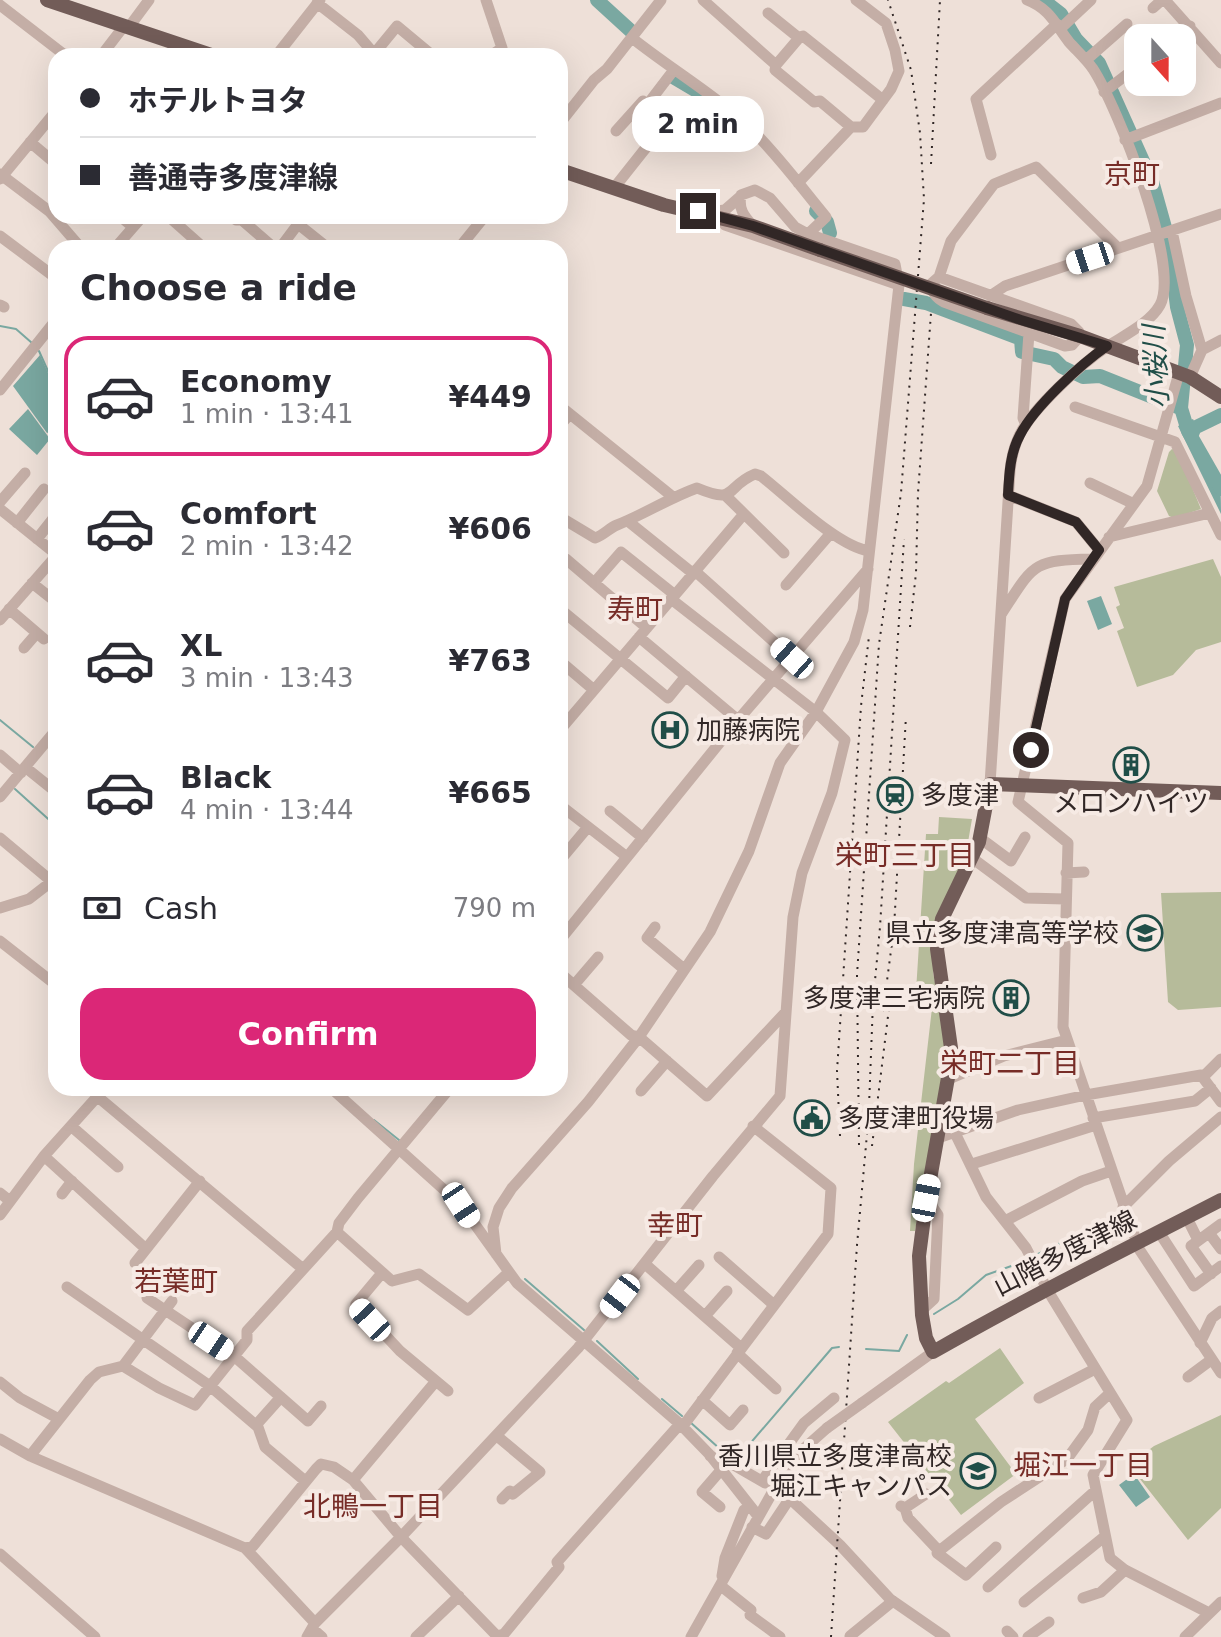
<!DOCTYPE html>
<meta charset="utf-8">
<style>
:root{--surface:#fff;--page:#f7f7f7;--text:#2b2b33;--muted:#7c7c81;--line:#e1e1e2;--accent:#db2777}
body{margin:0;font-family:"DejaVu Sans","Noto Sans JP",sans-serif;background:var(--page);color:var(--text);height:100vh;display:flex;flex-direction:column;font-size:30px;white-space:nowrap}
*{box-sizing:border-box;margin:0}
p{font-size:26px;color:var(--muted)}
.icon{flex:none;width:44px;height:44px;fill:none;stroke:currentColor;stroke-width:2;stroke-linecap:round;stroke-linejoin:round}
.map{position:relative;flex:1;overflow:hidden}
.sheet{position:absolute;left:48px;top:240px;width:520px;height:856px;display:flex;flex-direction:column;background:var(--surface);border-radius:24px;box-shadow:0 8px 32px #0002}
.sheet>*{flex:none}
.guide{position:absolute;left:48px;top:48px;width:520px;height:176px;border-radius:24px;box-shadow:0 8px 32px #0002;display:grid;align-content:center;height:176px;padding:0 32px;background:var(--surface)}
.needle{width:52px;rotate:159deg}
.fabs{position:absolute;left:1124px;top:24px;display:grid;gap:16px}
.fabs a{display:grid;place-items:center;width:72px;height:72px;border-radius:16px;background:var(--surface);box-shadow:0 8px 32px #0002;font-size:40px}
.end{position:absolute;width:36px;height:36px;margin:-18px;border:10px solid #312726;background:#fff;box-shadow:0 0 0 4px #fff}
.from{border-radius:50%}
.bubble{position:absolute;height:56px;border-radius:24px;background:var(--surface);box-shadow:0 8px 32px #0002;font-size:26px;font-weight:700;line-height:56px;text-align:center}
.car{position:absolute;width:24px;height:48px;margin:-24px -12px;border-radius:10px;box-shadow:0 0 6px 2px #0007;background:linear-gradient(#fff 24%,#345 0 40%,#fff 0 76%,#345 0 86%,#fff 0)}
.guide b{display:flex;align-items:center;gap:28px;height:76px;font-size:30px}
.guide b+b{border-top:2px solid var(--line)}
.guide i{width:20px;height:20px;background:var(--text)}
ul{padding:0;list-style:none}
li{display:flex;align-items:center;gap:24px;height:120px;margin:0 16px 12px;padding:0 16px;border:4px solid transparent;border-radius:24px}
li div{flex:1}
li b{display:block;font-size:30px}
li em{font-style:normal;font-weight:700}
li.on{border-color:var(--accent)}
li>.icon{width:72px;height:72px;stroke-width:1.5}
h2{padding:0 32px;font-size:36px;line-height:96px}
.pay{display:flex;align-items:center;gap:20px;height:88px;padding:0 32px;font-size:30px}
.pay p{margin-inline-start:auto}
.button{display:flex;gap:16px;margin-top:auto;padding:16px 32px}
.button a{flex:1;height:92px;border-radius:24px;background:var(--accent);color:#fff;font-size:32px;font-weight:700;line-height:92px;text-align:center}
.map>svg:first-child{display:block}
.green{fill:#b6bb9a}
.water{fill:#7aa8a1}
.lines{fill:none;stroke-linecap:round;stroke-linejoin:round}
.stream{stroke:#7aa8a1;stroke-width:2}
.river{stroke:#7aa8a1;stroke-width:14}
.minor{stroke:#c4aea6;stroke-width:11}
.major{stroke:#725c58;stroke-width:14}
.rail{stroke:#312726;stroke-width:2;stroke-dasharray:2 6;stroke-linecap:butt}
.minor-bridge{stroke:#c4aea6;stroke-width:11}
.major-bridge{stroke:#725c58;stroke-width:14}
.route{stroke:#312726;stroke-width:10}
.labels{text-anchor:middle;dominant-baseline:central;stroke-width:8;stroke-linejoin:round;paint-order:stroke}
.poi-label{font-size:26px;fill:#312726;stroke:#f6eae4;text-anchor:start}
.street-label{font-size:26px;fill:#312726;stroke:#f6eae4}
.neighbourhood-label{font-size:28px;fill:#772c27;stroke:#f6eae4}
.water-label{font-size:28px;font-style:italic;fill:#204e48;stroke:#f6eae4}
</style>
<div class="map">
<svg width="1221" height="1637" viewBox="0 0 1221 1637">
<rect width="100%" height="100%" fill="#eee0d8"/>
<path class="green" d="M1172,449L1177,451L1201,509L1174,518L1169,516L1157,491L1169,452Z
M1213,559L1221,577V642L1196,650L1173,675L1137,687L1117,631L1124,628L1116,607L1120,605L1114,587Z
M939,817L972,819L967,848L933,936V973L944,1026L945,1068L915,1231H910L914,1164L932,1008L915,1007L926,834H938Z
M1221,892V1007L1178,1010L1168,1002L1161,893Z
M1000,1348L1024,1383L975,1419L1016,1474L961,1515L888,1422L946,1381L949,1383Z
M1221,1415V1508L1188,1540L1129,1465L1154,1446Z"/>
<path class="water" d="M40,355L56,391V429L47,433L13,386Z
M28,409L50,439L37,455L9,429Z
M1193,419L1200,433C1191,453 1210,464 1219,480C1221,489 1221,504 1221,514L1178,426Z
M1101,596L1112,624L1098,630L1087,601Z
M1134,1474L1150,1497L1136,1507L1119,1485Z"/>
<g class="lines">
<path class="stream" d="M0,326L16,329L32,343
M39,351L56,389
M0,720L33,747
M15,789L56,826
M374,1120L399,1140
M1034,1256L1122,1213
M525,1279L584,1330
M934,1314L958,1299L986,1275L1028,1260
M597,1341L638,1379
M866,1349L899,1351L907,1335
M662,1399L682,1416
M690,1422L730,1458
M736,1460L832,1348L839,1347"/>
<path class="river" d="M597,0L632,32
M1043,0L1061,14L1076,39L1099,63L1152,181L1169,242L1177,307L1187,345L1181,408L1188,431L1221,489
M673,77L700,93
M816,211L827,222L830,233
M904,299L926,303L1021,339L1022,352L1054,359L1062,367L1083,377L1100,376L1180,408
M1188,431L1221,415"/>
<path class="minor" d="M486,0L502,48L490,56
M703,0L776,65L775,70L814,102L820,101L851,127
M1165,0L1221,63
M317,3L358,35L376,56
M0,5L66,56
M1153,8L1162,0
M768,13L799,38L803,36L883,100
M129,27L149,0
M1060,29L1091,0
M632,38C671,69 714,94 750,128C778,155 801,187 826,217L808,234
M1175,38L1190,26
M374,54L397,26L433,56
M101,56L124,26
M276,56L320,0
M1086,60L1127,24
M776,65L799,38
M1104,92L1138,66
M560,123L594,80L607,69L661,0
M616,131L643,101L647,105L673,71
M1125,140L1221,103
M30,142L56,164
M991,155L976,99L1057,24
M0,174L49,211L81,248
M0,179L56,111
M798,183L851,127H863L891,89L899,71L895,50L886,23L856,0
M614,188L664,125
M708,212L725,210L741,196
M120,216L133,227
M168,216L204,248
M230,216L236,220H242L274,248
M298,224L328,248
M725,225L899,285
M1172,231L1186,296L1202,350L1190,377
M0,236L56,278
M115,248L143,216
M280,248L304,216
M459,248L485,216
M939,277L1071,324L1079,332L1080,336L1072,345L1065,346L944,302C936,298 932,293 931,284L939,277L951,241L994,184L1036,167L1118,248
M990,296L1005,286L1221,214
M0,305L4,307
M1202,350L1221,340
M1179,373L1147,486L1065,599L1018,802L1068,843L1063,1027L1139,1249L1221,1373
M0,390L56,320
M560,406L673,497
M1075,407L1175,442L1221,535
M560,425L570,414
M1026,425L1023,418L1029,333
M560,466L562,464
M1090,483L1134,504
M1008,495L1076,522L1099,550
M726,496L784,553
M0,502L25,473
M0,509L56,554
M560,517L595,538C604,535 609,528 617,525C645,514 669,498 697,488C738,505 724,487 755,474L761,476C788,497 837,546 869,551
M629,522L690,571L696,572L792,658
M17,523L44,489
M1109,537L1210,513
M37,539L56,515
M560,566L566,559L647,628
M32,583L56,602
M594,583L621,552L675,595
M786,585L831,533
M9,609L44,639
M560,609L668,698L686,676
M1002,613C1034,564 1032,560 1092,559
M0,620L56,556
M639,637L738,720
M24,648L37,633
M560,661L594,690
M560,730L743,515
M0,755L21,773
M25,767L56,792
M990,784L1010,471C1011,459 1014,447 1019,436C1032,409 1082,363 1108,346C1125,335 1150,323 1160,305C1181,266 1117,106 1093,69C1086,59 1077,51 1069,42C1055,24 1050,9 1027,0
M0,797L56,730
M560,805L627,857
M610,811L643,838
M0,838L56,885
M980,838L1011,861L1025,837
M562,858L588,827
M972,858L1026,898L1065,899
M1066,873L1084,872
M0,908L29,899L51,882
M655,927L647,938L684,969
M560,940L738,720L868,569
M0,941L56,985
M560,973L631,1035L639,1037L707,1096L784,1014
M574,985L598,957
M1203,1077L1221,1059
M949,1079L1004,1056L1067,1040
M331,1088L461,1205L517,1283L680,1424L710,1455L758,1516
M641,1091L667,1061
M98,1097L303,1269
M1093,1118L1195,1101L1211,1088
M71,1126L118,1167
M955,1133L986,1197L1026,1248L1048,1291L1127,1420L1093,1475L1110,1558L1125,1570L1209,1613
M938,1138L1018,1110L1086,1095L1201,1075L1221,1102
M44,1156L146,1249
M972,1164L1096,1125
M0,1193L10,1201
M62,1194L72,1181
M1123,1207L1169,1161L1221,1117
M0,1215L44,1156L105,1088
M1187,1218L1198,1240
M1005,1221L1082,1181L1111,1171
M337,1232L392,1281L419,1274L468,1310L508,1273
M1159,1232L1194,1286L1221,1266
M1209,1233L1221,1249
M496,1254L493,1227L499,1208L512,1188L588,1102L639,1037L710,932L749,851L780,763L816,712L854,642L863,610L899,285L895,264L808,234L795,227L770,198L755,190L741,195C738,209 744,216 753,226
M719,1257L774,1305
M135,1263L200,1181
M645,1264L741,1348
M382,1273L356,1304L400,1351L448,1391
M1211,1274L1191,1246L1221,1224
M67,1287L210,1386L258,1427L265,1447L304,1480
M676,1291L699,1265
M147,1298L234,1356L308,1421L321,1406
M922,1310L934,1299L938,1215L926,1198
M705,1316L727,1291
M1200,1343L1212,1318L1221,1311
M737,1353L776,1389
M123,1366L159,1388L195,1405L247,1340V1331L337,1232L339,1223L358,1198L450,1088
M1188,1377L1211,1360
M0,1382L20,1398L59,1419
M1039,1398L1095,1369
M702,1400L730,1425L743,1410
M862,1403L933,1352
M256,1425L281,1397
M497,1436L540,1472L513,1494L510,1491L502,1499
M0,1439L30,1456L245,1548L315,1623
M30,1456L90,1380L99,1372L123,1366L172,1301
M710,1456L732,1464L765,1483
M353,1480L436,1381
M762,1481L804,1423L834,1398
M787,1496L840,1545L890,1599L945,1637
M901,1506L905,1508L908,1518L939,1551L937,1553L966,1575L996,1547
M720,1507L702,1492L721,1470
M905,1508L926,1494
M752,1527L766,1534L790,1498
M245,1548L253,1546L316,1469L321,1464L334,1467L353,1480L401,1537L498,1637
M939,1551L1001,1502L1067,1459L1088,1430L1095,1407L1110,1393
M0,1554L95,1637
M722,1576L725,1558L744,1510
M721,1586L751,1610L750,1615L780,1637
M988,1587L1095,1491
M1083,1598L1101,1592L1125,1570
M1024,1602L1104,1537
M313,1629L322,1637
M1007,1631L1013,1637
M497,1636L504,1634L559,1567L557,1562L680,1424L686,1422L828,1234L831,1188L753,1126
M850,1636L893,1601
M307,1637L315,1623L401,1537L578,1348L713,1176L780,1096L793,917L802,873L832,793L845,740L816,712L671,599
M416,1637L459,1596
M691,1637L781,1477L800,1452L827,1428
M1028,1637L1049,1622
M1185,1637L1221,1602"/>
<path class="major" d="M47,0L214,56
M560,170L664,205L753,226L820,250
M987,308L1080,336L1190,377L1221,397
M1221,793L990,784L979,842L942,919L937,949L952,1055L926,1202L919,1256L922,1315L926,1338L933,1352C1027,1298 1124,1250 1221,1200"/>
<path class="rail" d="M931,164L940,0
M910,627L916,573L918,493L931,313
M883,1011L894,928L906,716
M869,1106L873,1002L880,927L904,539
M840,1136L837,1071L861,706L869,636
M859,1145L857,975L879,644L901,493L924,199L920,133L911,70L888,0
M872,1146L890,1000
M831,1637L857,1245L867,1134"/>
<path class="minor-bridge" d="M827,1428L862,1403"/>
<path class="major-bridge" d="M820,250L987,308"/>
</g>
<g class="lines">
<path class="route" d="M698,211L753,226L1021,320L1107,346C1081,364 1034,407 1020,435C1010,453 1009,475 1008,495L1076,522L1099,550L1065,599L1031,750"/>
</g>
<defs>
<symbol id="hospital-ring" viewBox="-11 -11 22 22"><circle r="9.5" fill="#f6eae4" stroke="#204e48" stroke-width="1.5"/><path d="M-5-5h3v3.5h4V-5h3V5h-3V1.5h-4V5h-3Z" fill="#204e48"/></symbol>
<symbol id="building-ring" viewBox="-11 -11 22 22"><circle r="9.5" fill="#f6eae4" stroke="#204e48" stroke-width="1.5"/><path d="M-4-6H4V6H1V3H-1V6H-4ZM-2.5-4.3h1.7v1.8h-1.7ZM.8-4.3h1.7v1.8H.8ZM-2.5-1h1.7V.8h-1.7ZM.8-1h1.7V.8H.8Z" fill="#204e48"/></symbol>
<symbol id="station-ring" viewBox="-11 -11 22 22"><circle r="9.5" fill="#f6eae4" stroke="#204e48" stroke-width="1.5"/><path d="M-3-6H3Q5-6 5-4V2Q5 4 3 4L4.5 6H3L1.5 4h-3L-3 6H-4.5L-3 4Q-5 4-5 2V-4Q-5-6-3-6ZM-3.5-4v3h7v-3ZM-3.5 1v1.5H-2V1ZM2 1v1.5H3.5V1Z" fill="#204e48"/></symbol>
<symbol id="school-ring" viewBox="-11 -11 22 22"><circle r="9.5" fill="#f6eae4" stroke="#204e48" stroke-width="1.5"/><path d="M0-5L7-2L0 1L-7-2ZM-4 1L0 2.5L4 1V4Q0 6-4 4Z" fill="#204e48"/></symbol>
<symbol id="civic-ring" viewBox="-11 -11 22 22"><circle r="9.5" fill="#f6eae4" stroke="#204e48" stroke-width="1.5"/><path d="M-.6-6.5H3V-4.5H.6V-3L4-1V1h2V6H-6V1h2V-1L-.6-3ZM-1.2 2.5V6h2.4V2.5Z" fill="#204e48"/></symbol>
</defs>
<g fill-rule="evenodd">
<use href="#hospital-ring" x="650" y="710" width="40" height="40"/>
<use href="#building-ring" x="1111" y="745" width="40" height="40"/>
<use href="#station-ring" x="875" y="775" width="40" height="40"/>
<use href="#school-ring" x="1125" y="913" width="40" height="40"/>
<use href="#building-ring" x="991" y="978" width="40" height="40"/>
<use href="#civic-ring" x="792" y="1098" width="40" height="40"/>
<use href="#school-ring" x="958" y="1451" width="40" height="40"/>
</g>
<g class="labels">
<g class="poi-label">
<text x="696" y="730">加藤病院</text>
<text x="921" y="795">多度津</text>
<text x="1131" y="803" text-anchor="middle">メロンハイツ</text>
<text x="1119" y="933" text-anchor="end">県立多度津高等学校</text>
<text x="985" y="998" text-anchor="end">多度津三宅病院</text>
<text x="838" y="1118">多度津町役場</text>
<text x="952" y="1456" text-anchor="end">香川県立多度津高校<tspan x="952" dy="30">堀江キャンパス</tspan></text>
</g>
<g class="street-label">
<text transform="translate(1065 1253) rotate(-27)">山階多度津線</text>
</g>
<g class="neighbourhood-label">
<text x="1132" y="174">京町</text>
<text x="635" y="609">寿町</text>
<text x="905" y="855">栄町三丁目</text>
<text x="1010" y="1063">栄町二丁目</text>
<text x="675" y="1225">幸町</text>
<text x="176" y="1281">若葉町</text>
<text x="1083" y="1465">堀江一丁目</text>
<text x="373" y="1506">北鴨一丁目</text>
</g>
<g class="water-label">
<text transform="translate(1156 367) rotate(-93)">小桜川</text>
</g>
</g>
</svg>
<div class="fabs">
<a><svg class="needle" viewBox="-14 -14 28 28"><path d="M0-13l5 13h-10z" fill="#e53935"/><path d="M0 13l5-13h-10z" fill="#7c7c81"/></svg></a>
</div>
<i class="end from" style="left:1031px;top:750px"></i>
<i class="end" style="left:698px;top:211px"></i>
<div class="bubble" style="left:632px;top:96px;width:132px">2 min</div>
<i class="car" style="left:1090px;top:258px;rotate:252deg"></i>
<i class="car" style="left:792px;top:658px;rotate:312deg"></i>
<i class="car" style="left:926px;top:1198px;rotate:11deg"></i>
<i class="car" style="left:461px;top:1205px;rotate:147deg"></i>
<i class="car" style="left:620px;top:1296px;rotate:218deg"></i>
<i class="car" style="left:370px;top:1320px;rotate:317deg"></i>
<i class="car" style="left:211px;top:1341px;rotate:124deg"></i>
<div class="guide">
<b><i class="from"></i>ホテルトヨタ</b>
<b><i></i>善通寺多度津線</b>
</div>
<section class="sheet">
<h2>Choose a ride</h2>
<ul>
<li class="on"><svg class="icon" aria-label="car" viewBox="0 0 24 24"><path d="M5 17H2v-5l4-1 3-4h7l3 4 3 1v5h-3M9 17h6M6 11h13"/><circle cx="7" cy="17" r="2"/><circle cx="17" cy="17" r="2"/></svg><div><b>Economy</b><p>1 min · 13:41</p></div><em>¥449</em></li>
<li><svg class="icon" aria-label="car" viewBox="0 0 24 24"><path d="M5 17H2v-5l4-1 3-4h7l3 4 3 1v5h-3M9 17h6M6 11h13"/><circle cx="7" cy="17" r="2"/><circle cx="17" cy="17" r="2"/></svg><div><b>Comfort</b><p>2 min · 13:42</p></div><em>¥606</em></li>
<li><svg class="icon" aria-label="car" viewBox="0 0 24 24"><path d="M5 17H2v-5l4-1 3-4h7l3 4 3 1v5h-3M9 17h6M6 11h13"/><circle cx="7" cy="17" r="2"/><circle cx="17" cy="17" r="2"/></svg><div><b>XL</b><p>3 min · 13:43</p></div><em>¥763</em></li>
<li><svg class="icon" aria-label="car" viewBox="0 0 24 24"><path d="M5 17H2v-5l4-1 3-4h7l3 4 3 1v5h-3M9 17h6M6 11h13"/><circle cx="7" cy="17" r="2"/><circle cx="17" cy="17" r="2"/></svg><div><b>Black</b><p>4 min · 13:44</p></div><em>¥665</em></li>
</ul>
<div class="pay"><svg class="icon" aria-label="cash" viewBox="0 0 24 24"><path d="M3 7h18v10H3z"/><circle cx="12" cy="12" r="2"/></svg>Cash<p>790 m</p></div>
<div class="button"><a>Confirm</a></div>
</section>
</div>
